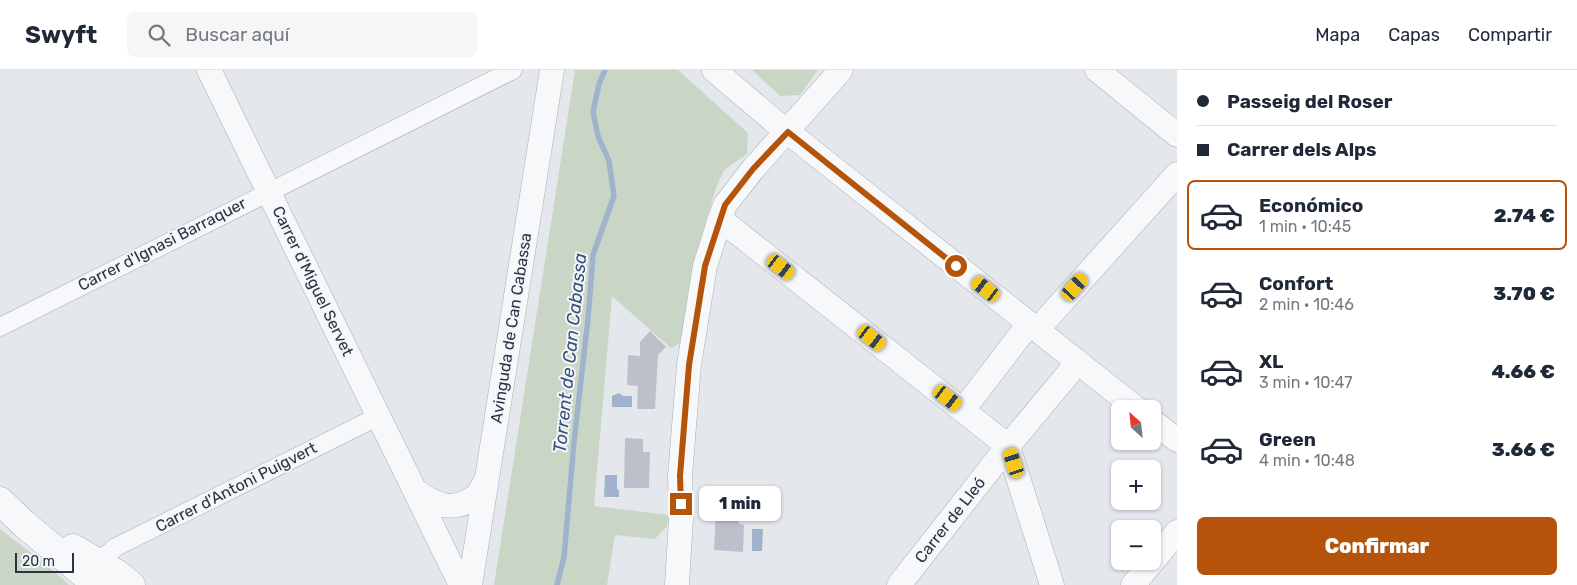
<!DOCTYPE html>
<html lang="es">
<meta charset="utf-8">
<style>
:root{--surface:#fff;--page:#f6f6f7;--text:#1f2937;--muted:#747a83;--line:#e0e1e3;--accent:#b45309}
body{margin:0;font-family:Rubik,sans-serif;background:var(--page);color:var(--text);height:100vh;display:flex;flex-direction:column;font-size:19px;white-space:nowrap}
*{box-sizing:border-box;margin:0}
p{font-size:16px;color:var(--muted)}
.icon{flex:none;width:28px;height:28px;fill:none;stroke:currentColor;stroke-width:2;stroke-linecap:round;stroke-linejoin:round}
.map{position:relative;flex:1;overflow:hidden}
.drawer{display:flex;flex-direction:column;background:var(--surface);width:400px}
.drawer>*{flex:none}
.guide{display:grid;align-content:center;height:110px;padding:0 20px;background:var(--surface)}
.needle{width:32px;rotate:333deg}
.controls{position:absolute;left:1111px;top:330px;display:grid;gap:10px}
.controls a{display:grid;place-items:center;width:50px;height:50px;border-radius:8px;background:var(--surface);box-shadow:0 1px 4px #0004;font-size:25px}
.scale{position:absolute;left:15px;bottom:12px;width:59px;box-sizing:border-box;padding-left:5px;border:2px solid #2b3445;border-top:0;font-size:14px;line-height:18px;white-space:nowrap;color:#2b3445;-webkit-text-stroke:4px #f4f6f9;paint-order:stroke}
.end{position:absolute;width:22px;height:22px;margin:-11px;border:6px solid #b45309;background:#fff;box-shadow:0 0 0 2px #fff}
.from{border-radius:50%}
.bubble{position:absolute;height:35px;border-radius:8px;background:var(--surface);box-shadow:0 1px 4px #0004;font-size:16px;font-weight:800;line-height:35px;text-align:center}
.car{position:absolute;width:15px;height:30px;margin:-15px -8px;border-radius:6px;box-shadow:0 0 4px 1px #0007;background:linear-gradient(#f5c518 24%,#345 0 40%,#f5c518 0 76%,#345 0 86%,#f5c518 0)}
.guide b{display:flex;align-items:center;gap:18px;height:48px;font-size:19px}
.guide b+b{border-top:1px solid var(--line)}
.guide i{width:12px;height:12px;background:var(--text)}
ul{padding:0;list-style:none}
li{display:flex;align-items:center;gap:15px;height:70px;margin:0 10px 8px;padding:0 10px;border:2px solid transparent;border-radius:8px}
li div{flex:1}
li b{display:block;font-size:19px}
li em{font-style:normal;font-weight:800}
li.on{border-color:var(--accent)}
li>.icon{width:45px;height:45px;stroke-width:1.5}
.action{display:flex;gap:10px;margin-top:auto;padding:10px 20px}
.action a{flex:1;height:58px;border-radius:8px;background:var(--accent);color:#fff;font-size:20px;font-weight:800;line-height:58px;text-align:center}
header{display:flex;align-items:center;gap:30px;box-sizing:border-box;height:70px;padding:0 25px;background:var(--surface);border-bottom:1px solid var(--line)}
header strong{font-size:24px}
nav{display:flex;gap:28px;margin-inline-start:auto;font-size:18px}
.search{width:350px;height:45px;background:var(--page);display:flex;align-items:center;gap:12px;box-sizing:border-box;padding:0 18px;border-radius:8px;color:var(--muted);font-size:19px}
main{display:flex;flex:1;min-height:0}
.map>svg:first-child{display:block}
.green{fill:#c9d6c5}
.water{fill:#9fb4cc}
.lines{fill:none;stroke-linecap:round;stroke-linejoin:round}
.stream{stroke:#9fb4cc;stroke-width:5.5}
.building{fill:#bbc0ca}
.pedestrian-casing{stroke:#a9aeb7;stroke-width:19}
.minor-casing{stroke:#a9aeb7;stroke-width:25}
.tertiary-casing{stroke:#a9aeb7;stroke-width:29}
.pedestrian{stroke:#f7f8fa;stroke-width:18}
.minor{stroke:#f7f8fa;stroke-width:24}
.tertiary{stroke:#f7f8fa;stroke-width:28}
.route{stroke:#b45309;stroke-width:6}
.labels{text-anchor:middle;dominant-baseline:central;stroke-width:4;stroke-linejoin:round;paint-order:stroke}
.street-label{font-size:16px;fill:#2b3445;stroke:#f4f6f9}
.water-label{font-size:18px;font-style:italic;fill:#34527a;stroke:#f4f6f9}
</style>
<header>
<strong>Swyft</strong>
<div class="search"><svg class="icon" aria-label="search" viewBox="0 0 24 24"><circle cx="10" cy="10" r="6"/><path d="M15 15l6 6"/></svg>Buscar aquí</div>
<nav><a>Mapa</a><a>Capas</a><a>Compartir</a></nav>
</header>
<main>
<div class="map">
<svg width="1177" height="515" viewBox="0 0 1177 515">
<rect width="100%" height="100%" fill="#e4e7ec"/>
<path class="green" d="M575,0H678L748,63L747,84L724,100L716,118L707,147L681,273L671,278L612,226L594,436L669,445L667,456L655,469L615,465L607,515H494Z
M752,0H818L800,25L780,26Z
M0,459L48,496L69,515H0Z"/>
<path class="water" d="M619,323L623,326H632V337H612V326Z
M605,405H617V419L619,420V427H604Z
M752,459H763L762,481H752Z"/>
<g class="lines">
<path class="stream" d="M557,515L564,487L574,372L588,249L593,185L614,126L609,91L598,66L593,42L599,14L605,0"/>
</g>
<path class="building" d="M650,261L666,277L658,285L655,339H637L638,316L627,315L628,285L640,286V272Z
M625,368L643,369V382H650L649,418H624Z
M716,439L740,441L739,454L744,455L743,482L714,480Z"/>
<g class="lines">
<defs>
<path id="pedestrian" d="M0,257L513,0
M97,493L116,477L379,346"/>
<path id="minor" d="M209,0L461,515
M714,0L774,51L1137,339
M1097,0L1177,65
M720,149L1008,376L1052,515
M1037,260L1177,104
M963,340L1029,254
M1152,351L1177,370
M416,421C435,435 453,443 475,427C480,423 483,415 486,410
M470,515L552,0
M677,515L681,448L680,406L689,295L705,196L720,149L725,135L753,99L841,0
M899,515L1008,376L1078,292
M1133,515L1177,462"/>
<path id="tertiary" d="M0,431L23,453L97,515
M73,478L116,503L131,515"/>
</defs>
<use href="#pedestrian" class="pedestrian-casing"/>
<use href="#minor" class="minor-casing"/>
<use href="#tertiary" class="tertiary-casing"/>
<use href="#pedestrian" class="pedestrian"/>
<use href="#minor" class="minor"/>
<use href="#tertiary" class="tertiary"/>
</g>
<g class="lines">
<path class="route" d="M681,434L680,406L689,295L705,196L725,135L753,99L788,62L956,196"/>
</g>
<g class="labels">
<g class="street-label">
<text transform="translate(162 174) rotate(-27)">Carrer d'Ignasi Barraquer</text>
<text transform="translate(313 211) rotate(64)">Carrer d'Miguel Servet</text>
<text transform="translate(511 258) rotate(-81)">Avinguda de Can Cabassa</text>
<text transform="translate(236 417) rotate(-27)">Carrer d'Antoni Puigvert</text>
<text transform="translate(950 450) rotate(-52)">Carrer de Lleó</text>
</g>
<g class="water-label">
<text transform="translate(570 283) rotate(-84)">Torrent de Can Cabassa</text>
</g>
</g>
</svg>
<div class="controls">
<a><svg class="needle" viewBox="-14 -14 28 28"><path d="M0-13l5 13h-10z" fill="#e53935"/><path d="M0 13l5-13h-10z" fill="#747a83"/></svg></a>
<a>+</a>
<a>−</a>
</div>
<div class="scale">20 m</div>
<i class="end from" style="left:956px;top:196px"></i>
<i class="end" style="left:681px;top:434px"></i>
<div class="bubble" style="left:699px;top:416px;width:82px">1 min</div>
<i class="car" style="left:781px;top:197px;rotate:128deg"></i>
<i class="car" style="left:1075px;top:217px;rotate:42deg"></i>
<i class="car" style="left:986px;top:219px;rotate:308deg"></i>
<i class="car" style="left:872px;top:268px;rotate:128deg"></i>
<i class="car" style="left:948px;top:328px;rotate:128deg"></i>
<i class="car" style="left:1014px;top:393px;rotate:342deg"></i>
</div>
<section class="drawer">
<div class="guide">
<b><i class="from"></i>Passeig del Roser</b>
<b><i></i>Carrer dels Alps</b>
</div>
<ul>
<li class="on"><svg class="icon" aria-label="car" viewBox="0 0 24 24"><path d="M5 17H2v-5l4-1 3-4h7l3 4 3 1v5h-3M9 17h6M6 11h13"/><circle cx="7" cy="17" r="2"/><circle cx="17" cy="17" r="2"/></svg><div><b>Económico</b><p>1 min · 10:45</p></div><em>2.74 €</em></li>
<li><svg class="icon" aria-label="car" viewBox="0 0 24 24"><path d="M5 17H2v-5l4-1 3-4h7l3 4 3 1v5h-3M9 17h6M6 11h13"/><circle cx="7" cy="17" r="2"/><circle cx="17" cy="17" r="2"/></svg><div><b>Confort</b><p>2 min · 10:46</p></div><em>3.70 €</em></li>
<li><svg class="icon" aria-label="car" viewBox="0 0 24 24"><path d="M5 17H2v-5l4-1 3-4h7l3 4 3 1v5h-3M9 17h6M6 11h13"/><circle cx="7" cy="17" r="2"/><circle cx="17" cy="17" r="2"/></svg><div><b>XL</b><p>3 min · 10:47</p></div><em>4.66 €</em></li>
<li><svg class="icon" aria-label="car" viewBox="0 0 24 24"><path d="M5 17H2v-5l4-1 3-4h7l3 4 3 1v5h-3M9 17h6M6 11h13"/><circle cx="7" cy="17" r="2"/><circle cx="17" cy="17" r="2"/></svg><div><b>Green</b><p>4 min · 10:48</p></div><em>3.66 €</em></li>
</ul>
<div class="action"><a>Confirmar</a></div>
</section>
</main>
